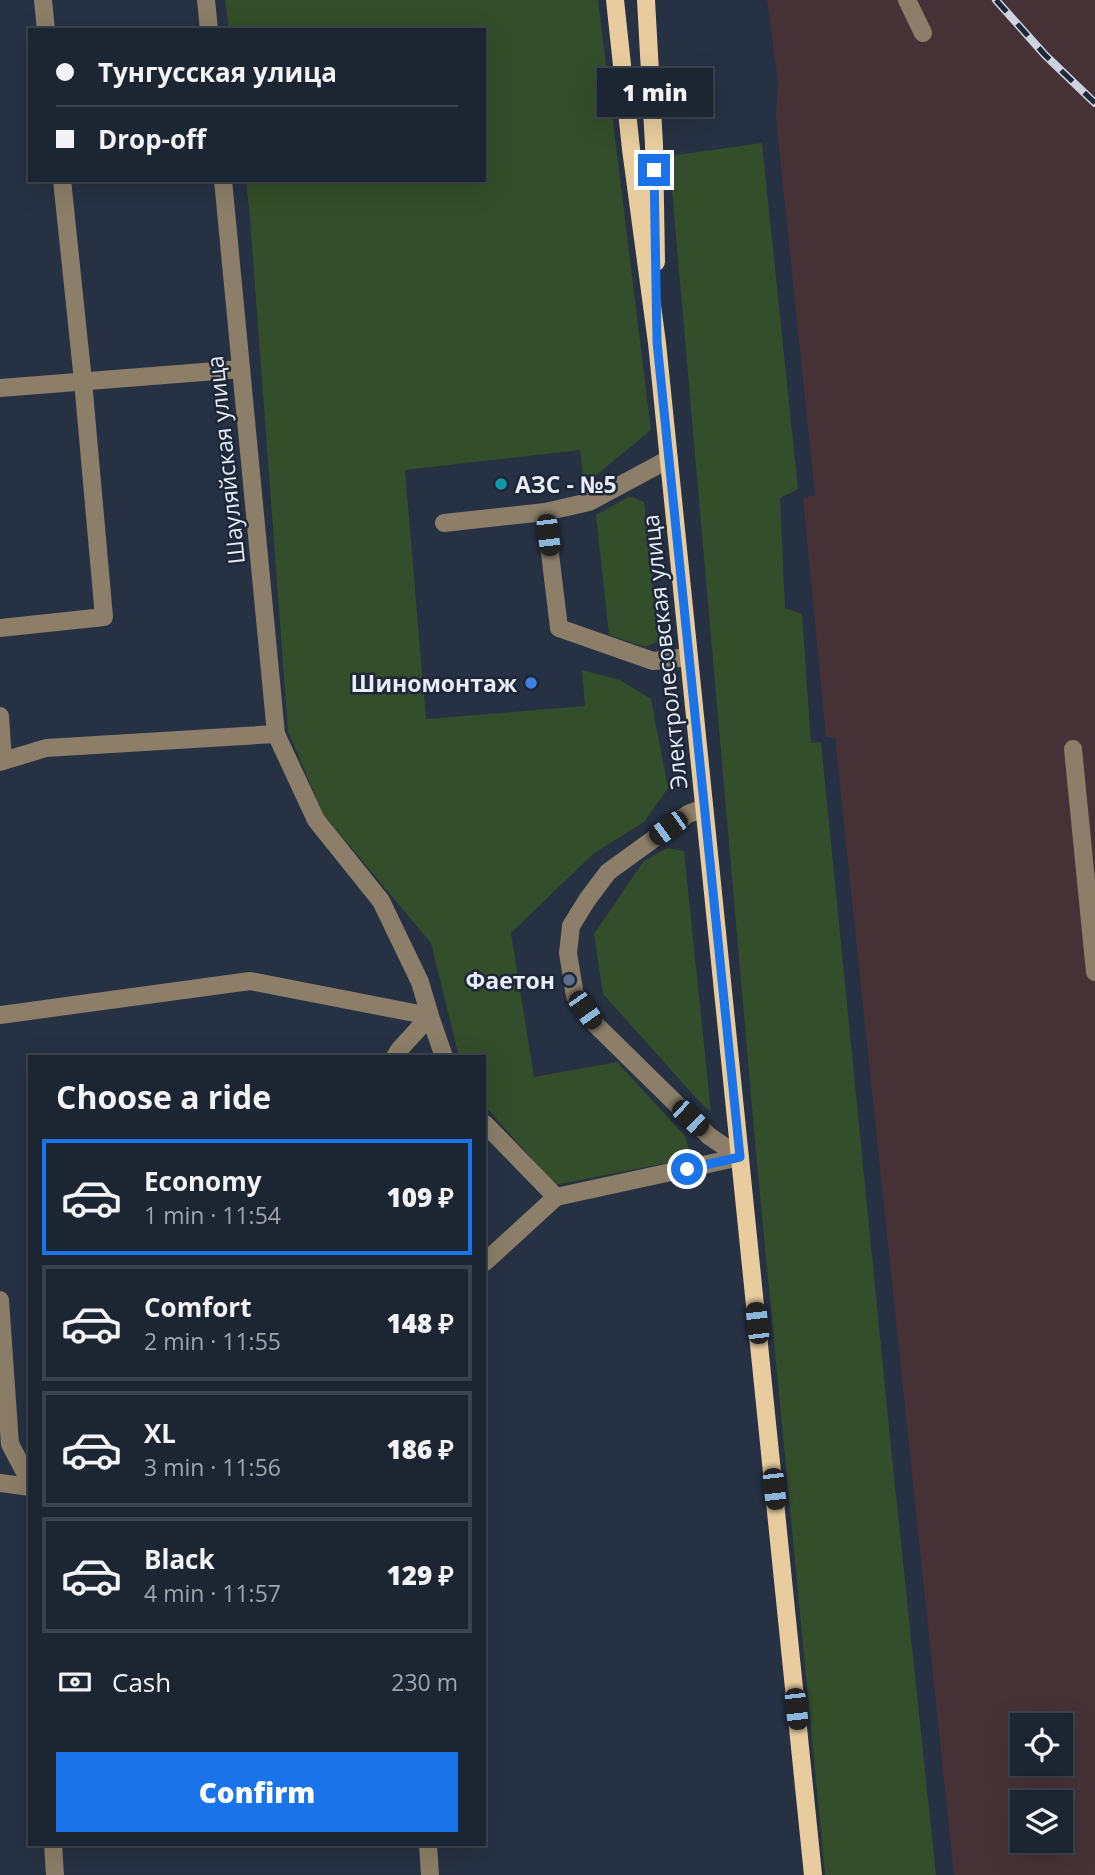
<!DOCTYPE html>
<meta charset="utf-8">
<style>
:root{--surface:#1c2532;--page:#29313e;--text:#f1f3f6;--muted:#a0a5ac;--line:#3a424d;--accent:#1a73e8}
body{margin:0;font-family:"Open Sans",sans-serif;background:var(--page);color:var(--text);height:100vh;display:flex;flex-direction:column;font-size:26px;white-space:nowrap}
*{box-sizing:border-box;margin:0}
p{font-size:23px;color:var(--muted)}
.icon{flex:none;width:38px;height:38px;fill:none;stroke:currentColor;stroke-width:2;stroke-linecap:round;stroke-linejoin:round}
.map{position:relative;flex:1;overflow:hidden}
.sheet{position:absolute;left:28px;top:1055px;width:458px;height:791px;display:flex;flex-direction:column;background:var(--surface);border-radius:0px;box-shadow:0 7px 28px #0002,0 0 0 2px var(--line)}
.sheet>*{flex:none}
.banner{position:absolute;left:28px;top:28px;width:458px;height:154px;border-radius:0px;box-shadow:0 7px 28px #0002,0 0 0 2px var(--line);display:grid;align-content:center;height:154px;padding:0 28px;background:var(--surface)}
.controls{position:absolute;left:1010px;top:1713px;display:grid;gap:14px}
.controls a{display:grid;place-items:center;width:63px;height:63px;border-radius:0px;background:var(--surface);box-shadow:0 7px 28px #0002,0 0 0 2px var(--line);font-size:35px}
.end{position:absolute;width:32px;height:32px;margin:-16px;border:9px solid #1a73e8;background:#fff;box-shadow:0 0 0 4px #fff}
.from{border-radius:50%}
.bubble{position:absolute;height:49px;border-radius:0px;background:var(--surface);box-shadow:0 7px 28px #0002,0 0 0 2px var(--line);font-size:23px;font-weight:800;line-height:49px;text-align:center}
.car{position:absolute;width:21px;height:42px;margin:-21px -10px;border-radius:9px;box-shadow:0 0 5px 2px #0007;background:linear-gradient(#222 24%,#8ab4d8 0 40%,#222 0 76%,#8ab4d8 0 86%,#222 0)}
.banner b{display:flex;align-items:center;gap:24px;height:66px;font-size:26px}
.banner b+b{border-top:2px solid var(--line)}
.banner i{width:18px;height:18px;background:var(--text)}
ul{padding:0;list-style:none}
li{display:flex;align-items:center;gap:21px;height:116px;margin:0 14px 10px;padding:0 14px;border:4px solid var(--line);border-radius:0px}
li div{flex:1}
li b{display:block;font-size:26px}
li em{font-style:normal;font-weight:800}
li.active{border-color:var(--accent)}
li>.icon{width:63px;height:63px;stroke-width:1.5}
h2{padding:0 28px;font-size:32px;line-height:84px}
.pay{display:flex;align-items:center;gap:18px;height:77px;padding:0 28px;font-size:26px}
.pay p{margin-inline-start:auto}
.primary-button{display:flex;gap:14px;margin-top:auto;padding:14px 28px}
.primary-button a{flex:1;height:80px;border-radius:0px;background:var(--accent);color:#fff;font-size:28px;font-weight:800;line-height:80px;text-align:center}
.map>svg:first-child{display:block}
.industrial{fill:#463236;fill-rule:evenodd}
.green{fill:#344d2a}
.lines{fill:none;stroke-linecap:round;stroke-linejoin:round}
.minor{stroke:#8c7e68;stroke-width:18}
.major{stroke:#e8cc9d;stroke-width:18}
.rail-casing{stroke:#ccd4e0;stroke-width:8}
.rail{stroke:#1d2738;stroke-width:5;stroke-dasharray:16;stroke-linecap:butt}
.route{stroke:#1a73e8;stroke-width:9}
.culture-dot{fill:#0f9aa8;stroke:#1d2738;stroke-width:2.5}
.shop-dot{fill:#3f7fe0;stroke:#1d2738;stroke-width:2.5}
.service-dot{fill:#5c6f8a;stroke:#1d2738;stroke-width:2.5}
.labels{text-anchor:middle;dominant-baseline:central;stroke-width:5;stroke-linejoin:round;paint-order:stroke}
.street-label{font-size:23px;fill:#e6edf9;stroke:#1d2738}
.poi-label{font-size:23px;font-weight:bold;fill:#e6edf9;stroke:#1d2738;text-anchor:end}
</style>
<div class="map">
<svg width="1095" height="1875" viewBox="0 0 1095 1875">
<rect width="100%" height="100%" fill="#263143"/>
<path class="industrial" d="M767,0H1095V1875H954L835,738L826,737L803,498L815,495L776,118L778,82ZM1022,1726H1060V1764H1022ZM1022,1802H1060V1841H1022Z"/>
<path class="green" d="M225,0H598L651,430L584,485L580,450L405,470L426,719L585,706L582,670L620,680L651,699L668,788L644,822L593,854L511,933L534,1077L617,1062L685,1136L690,1152L682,1160L555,1185L485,1106V1057H459L431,943L323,814L288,731L250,219L246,180H485V30H229Z
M762,143L798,489L780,498L785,608L802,614L811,743L821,742L891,1447L936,1875H825L756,1153L669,156Z
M630,496L644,502L659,641L645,647L609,635L596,515Z
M667,848L684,851L711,1112L698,1100L603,994L594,934L643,862Z"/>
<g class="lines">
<path class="minor" d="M43,0L46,30
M206,0L209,30
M907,0L923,33
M223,180L276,734L316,820L381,901L420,982L430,1016L399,1050L395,1057
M0,388L241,369
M669,459L589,502L545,512L559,628L653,661L689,657
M444,523L545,512
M0,628L104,617L83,381L62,180
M0,716L3,761
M1073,749L1095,972
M0,762L46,748L276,734
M704,808L688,814L608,872L587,900L571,926L568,953L575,996L596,1025L709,1136L740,1157
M0,1015L250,981L430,1016L444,1057
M485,1124L556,1197
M485,1262L556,1197L740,1157
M0,1300L10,1444L30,1482
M0,1483L30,1487
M53,1844L55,1875
M428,1844L430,1875"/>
<path class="major" d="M615,0L631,149L657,343L813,1875
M646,0L654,145L656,262"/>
<defs>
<path id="rail" d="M996,0L1045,55L1095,103"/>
</defs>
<use href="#rail" class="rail-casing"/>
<use href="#rail" class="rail"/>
</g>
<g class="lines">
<path class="route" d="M654,170L657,342L740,1157L687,1169"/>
</g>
<circle class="culture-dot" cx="501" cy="484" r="7"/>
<circle class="shop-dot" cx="531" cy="683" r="7"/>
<circle class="service-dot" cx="569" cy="980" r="7"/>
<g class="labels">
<g class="street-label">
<text transform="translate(225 460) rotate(-96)">Шауляйская улица</text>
<text transform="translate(664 652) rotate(-96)">Электролесовская улица</text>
</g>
<g class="poi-label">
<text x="515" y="484" text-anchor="start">АЗС - №5</text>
<text x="517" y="683">Шиномонтаж</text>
<text x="555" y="980">Фаетон</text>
</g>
</g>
</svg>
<div class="controls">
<a><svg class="icon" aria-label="locate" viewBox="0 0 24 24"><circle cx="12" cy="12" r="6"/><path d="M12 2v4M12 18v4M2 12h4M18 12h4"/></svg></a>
<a><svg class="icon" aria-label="layers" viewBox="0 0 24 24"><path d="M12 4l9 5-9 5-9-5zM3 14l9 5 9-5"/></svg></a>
</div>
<i class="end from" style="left:687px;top:1169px"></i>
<i class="end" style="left:654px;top:170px"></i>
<div class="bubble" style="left:597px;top:68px;width:116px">1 min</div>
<i class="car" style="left:548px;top:535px;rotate:173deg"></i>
<i class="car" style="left:668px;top:828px;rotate:234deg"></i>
<i class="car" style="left:585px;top:1010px;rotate:145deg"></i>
<i class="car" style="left:690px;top:1118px;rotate:134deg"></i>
<i class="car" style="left:757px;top:1323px;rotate:354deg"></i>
<i class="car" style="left:774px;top:1489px;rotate:174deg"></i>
<i class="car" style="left:796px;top:1709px;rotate:174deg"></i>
<div class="banner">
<b><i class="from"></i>Тунгусская улица</b>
<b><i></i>Drop-off</b>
</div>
<section class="sheet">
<h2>Choose a ride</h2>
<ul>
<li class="active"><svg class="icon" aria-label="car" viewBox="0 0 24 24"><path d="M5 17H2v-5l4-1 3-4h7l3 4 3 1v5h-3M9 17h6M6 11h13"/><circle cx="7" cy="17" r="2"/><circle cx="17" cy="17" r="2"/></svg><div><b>Economy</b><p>1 min · 11:54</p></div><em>109 ₽</em></li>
<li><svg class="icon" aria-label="car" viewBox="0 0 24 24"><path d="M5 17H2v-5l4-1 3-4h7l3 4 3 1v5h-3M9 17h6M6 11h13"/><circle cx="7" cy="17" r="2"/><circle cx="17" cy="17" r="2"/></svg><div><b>Comfort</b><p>2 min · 11:55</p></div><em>148 ₽</em></li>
<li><svg class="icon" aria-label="car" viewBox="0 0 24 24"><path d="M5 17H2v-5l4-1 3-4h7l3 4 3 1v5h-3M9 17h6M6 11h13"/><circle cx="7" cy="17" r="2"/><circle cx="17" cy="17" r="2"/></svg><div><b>XL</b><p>3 min · 11:56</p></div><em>186 ₽</em></li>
<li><svg class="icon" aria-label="car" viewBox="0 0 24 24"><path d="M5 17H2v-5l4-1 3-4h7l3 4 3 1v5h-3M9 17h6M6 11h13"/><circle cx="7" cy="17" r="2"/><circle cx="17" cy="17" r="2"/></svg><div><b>Black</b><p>4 min · 11:57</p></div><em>129 ₽</em></li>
</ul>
<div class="pay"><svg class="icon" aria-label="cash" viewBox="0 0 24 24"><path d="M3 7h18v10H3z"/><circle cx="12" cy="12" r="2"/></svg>Cash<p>230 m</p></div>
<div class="primary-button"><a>Confirm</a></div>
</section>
</div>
